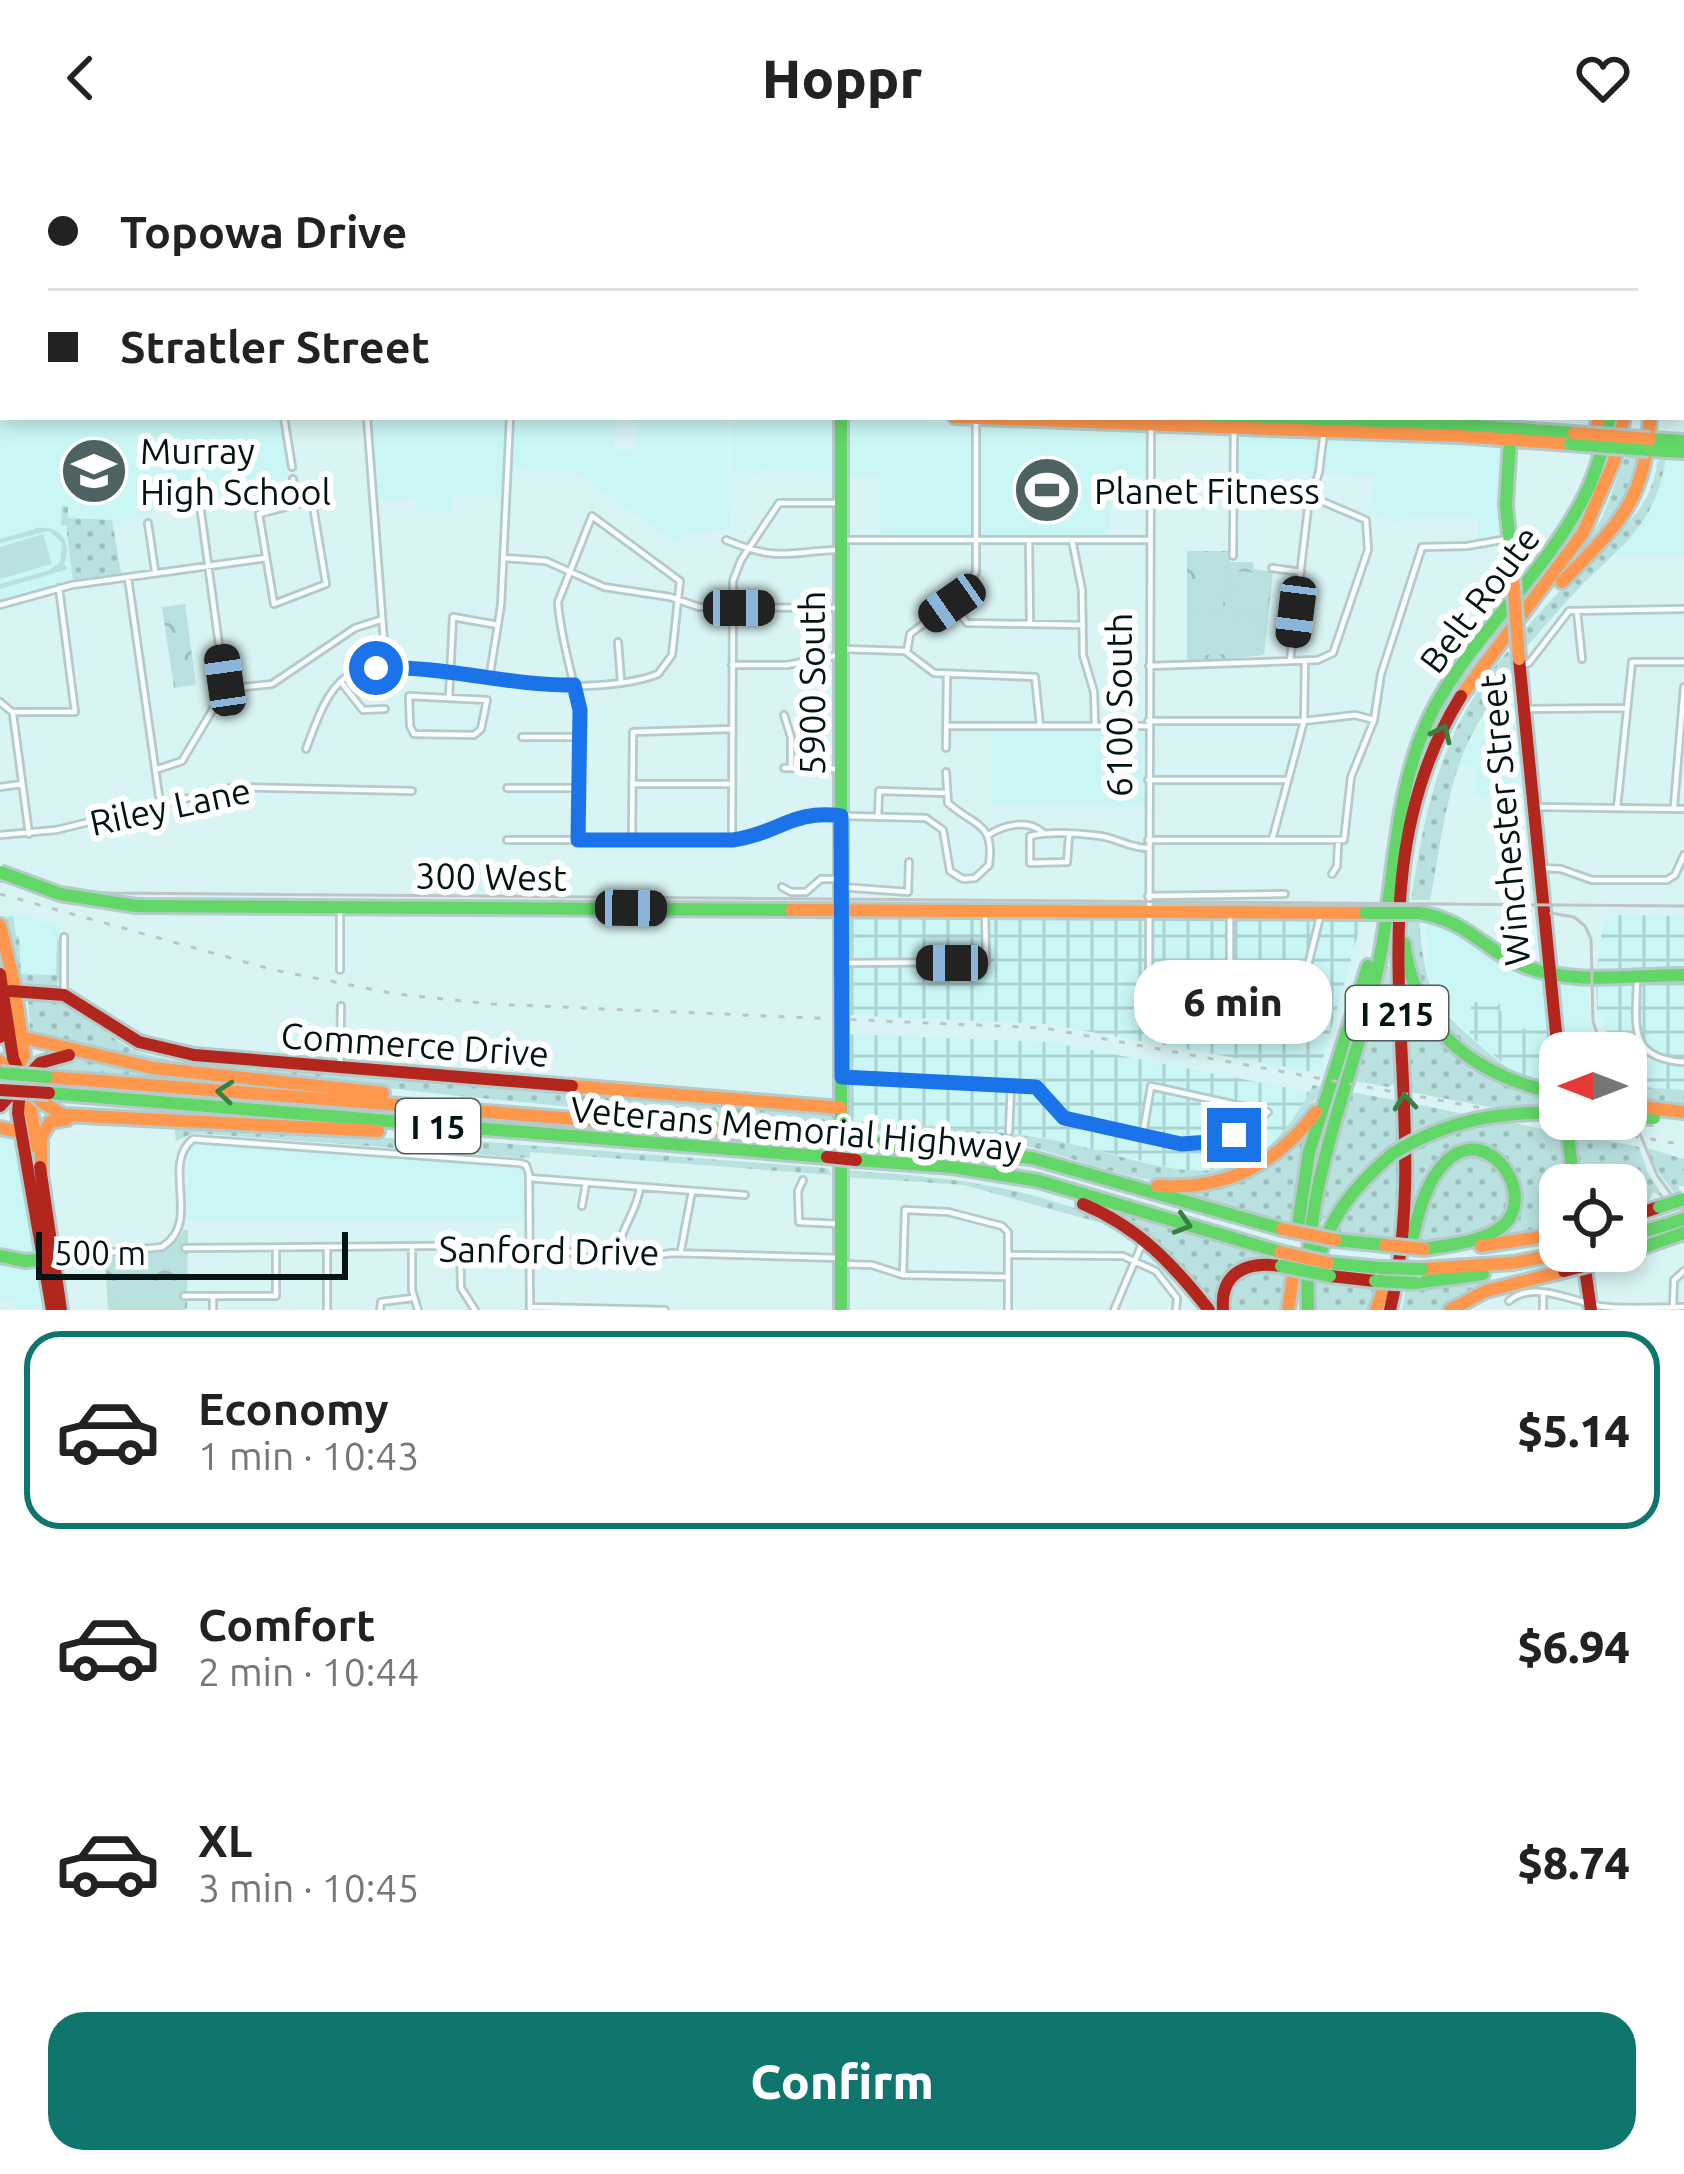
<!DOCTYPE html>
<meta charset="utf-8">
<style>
:root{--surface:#fff;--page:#f2f2f2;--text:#222;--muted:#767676;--line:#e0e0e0;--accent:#0f766e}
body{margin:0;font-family:Ubuntu,sans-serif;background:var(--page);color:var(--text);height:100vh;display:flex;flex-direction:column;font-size:45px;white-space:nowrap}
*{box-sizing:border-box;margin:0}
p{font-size:39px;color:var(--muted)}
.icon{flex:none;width:66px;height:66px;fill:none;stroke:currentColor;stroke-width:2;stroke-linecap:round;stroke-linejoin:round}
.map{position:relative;height:1154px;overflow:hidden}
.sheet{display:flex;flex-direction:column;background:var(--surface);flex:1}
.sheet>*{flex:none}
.top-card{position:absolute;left:0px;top:0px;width:1686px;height:264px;box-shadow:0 6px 18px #0003;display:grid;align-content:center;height:264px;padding:0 48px;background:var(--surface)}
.needle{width:78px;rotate:270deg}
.controls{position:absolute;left:1539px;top:876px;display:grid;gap:24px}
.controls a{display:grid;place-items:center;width:108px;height:108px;border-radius:24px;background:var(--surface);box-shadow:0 6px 18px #0003;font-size:60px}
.scale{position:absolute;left:36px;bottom:30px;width:312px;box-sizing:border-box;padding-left:12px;border:6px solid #031414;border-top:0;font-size:33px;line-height:42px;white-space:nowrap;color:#031414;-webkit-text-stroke:9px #fff;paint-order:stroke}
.end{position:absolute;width:54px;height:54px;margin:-27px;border:15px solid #1a73e8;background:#fff;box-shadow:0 0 0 6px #fff}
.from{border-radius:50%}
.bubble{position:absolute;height:84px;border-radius:36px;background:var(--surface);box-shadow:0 6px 18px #0003;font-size:39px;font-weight:800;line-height:84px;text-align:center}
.car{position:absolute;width:36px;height:72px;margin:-36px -18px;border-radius:15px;box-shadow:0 0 9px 3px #0007;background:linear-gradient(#222 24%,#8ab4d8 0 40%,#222 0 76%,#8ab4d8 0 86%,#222 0)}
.top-card b{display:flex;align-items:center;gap:42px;height:114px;font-size:45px}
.top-card b+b{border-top:3px solid var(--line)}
.top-card i{width:30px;height:30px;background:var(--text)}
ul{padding:21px 0 0;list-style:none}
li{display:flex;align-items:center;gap:36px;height:198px;margin:0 24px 18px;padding:0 24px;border:6px solid transparent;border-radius:36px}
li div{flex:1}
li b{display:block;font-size:45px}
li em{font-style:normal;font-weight:800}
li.active{border-color:var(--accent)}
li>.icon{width:108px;height:108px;stroke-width:1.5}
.action{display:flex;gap:24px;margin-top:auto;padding:24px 48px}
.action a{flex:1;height:138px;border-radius:36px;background:var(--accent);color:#fff;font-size:48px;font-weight:800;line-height:138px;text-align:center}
header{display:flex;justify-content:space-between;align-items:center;height:156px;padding:0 48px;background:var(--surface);font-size:54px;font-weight:800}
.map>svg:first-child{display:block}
.built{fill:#caf7f6}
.industrial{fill:url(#industrial-grid)}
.grass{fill:url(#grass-dots)}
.forest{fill:url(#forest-crowns)}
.pitch{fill:#b9e1e0}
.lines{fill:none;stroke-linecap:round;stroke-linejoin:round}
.street-casing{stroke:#b5cbca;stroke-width:10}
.fast-casing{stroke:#b5cbca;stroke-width:18}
.slow-casing{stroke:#b5cbca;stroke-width:18}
.jam-casing{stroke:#b5cbca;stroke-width:18}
.street{stroke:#f9fdfd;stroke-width:4.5}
.fast{stroke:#63d668;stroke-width:12}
.slow{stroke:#ff974d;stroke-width:12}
.jam{stroke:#b3261e;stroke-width:12}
.tram{stroke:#bfc5c5;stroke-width:3}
.rail{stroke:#bfc5c5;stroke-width:3;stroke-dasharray:6 12;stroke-linecap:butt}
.fast-bridge-casing{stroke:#b5cbca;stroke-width:18;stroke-linecap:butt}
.slow-bridge-casing{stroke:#b5cbca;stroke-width:18;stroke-linecap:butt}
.jam-bridge-casing{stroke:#b5cbca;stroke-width:18;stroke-linecap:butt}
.fast-bridge{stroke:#63d668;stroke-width:12}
.slow-bridge{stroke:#ff974d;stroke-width:12}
.jam-bridge{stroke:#b3261e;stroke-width:12}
.oneway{stroke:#387f42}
.route{stroke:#1a73e8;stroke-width:15}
.labels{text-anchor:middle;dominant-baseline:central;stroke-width:12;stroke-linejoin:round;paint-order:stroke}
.shield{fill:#fff;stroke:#4f5a5a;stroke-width:3}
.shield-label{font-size:33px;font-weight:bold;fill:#031414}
.poi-label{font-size:36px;fill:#031414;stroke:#fff;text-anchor:start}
.street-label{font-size:36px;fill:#031414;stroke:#fff}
</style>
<header><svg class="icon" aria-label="back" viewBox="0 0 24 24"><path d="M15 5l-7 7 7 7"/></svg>Hoppr<svg class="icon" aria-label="heart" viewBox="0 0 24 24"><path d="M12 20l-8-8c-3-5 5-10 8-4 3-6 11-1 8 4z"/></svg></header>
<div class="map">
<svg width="1684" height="1154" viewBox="0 0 1684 1154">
<defs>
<pattern id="industrial-grid" width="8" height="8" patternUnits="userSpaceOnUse" patternTransform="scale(3)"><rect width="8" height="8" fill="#caf7f6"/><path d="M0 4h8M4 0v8" fill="none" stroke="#acd3d2"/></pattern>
<pattern id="grass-dots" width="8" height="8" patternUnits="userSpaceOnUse" patternTransform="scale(3)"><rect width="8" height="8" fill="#b9e1e0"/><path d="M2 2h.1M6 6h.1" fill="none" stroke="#9dc0bf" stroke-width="1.8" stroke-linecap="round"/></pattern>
<pattern id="forest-crowns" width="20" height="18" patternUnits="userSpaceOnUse" patternTransform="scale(3)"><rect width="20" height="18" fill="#b9e1e0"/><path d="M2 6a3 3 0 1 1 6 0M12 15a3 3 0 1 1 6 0" fill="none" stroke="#9dc0bf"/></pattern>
</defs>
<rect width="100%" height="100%" fill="#d9f4f4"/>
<path class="built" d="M636,0H828L636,3Z
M1162,0H1528L1162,3Z
M0,229L3,261H280L288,321L190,345L189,338L188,347L114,368L121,419L69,424L0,445Z
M373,261H616L614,294L634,295L638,261H728L730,373L686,377L680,386H675L577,317L503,313L502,339L452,340V356L417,355L415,342L379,345Z
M732,261H834L837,318L762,314L760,318L737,317L732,313Z
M848,261L1146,274V319H1110V380H881L880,322L846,321Z
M1244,279L1500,288L1504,376L1478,383V362H1406L1403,368L1368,357L1375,320L1267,315L1265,330L1240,328V280Z
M1667,300H1684V400H1615L1653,347Z
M1500,533H1517L1526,639L1475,640V609H1458Z
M993,574H1144V650L991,648Z
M10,755L64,772L58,780L61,788L57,830L25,828L18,823L4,760Z
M1426,766L1459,775L1511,813L1542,823L1550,874L1511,872L1512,858L1471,846L1470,880L1467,877L1445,852L1427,815Z
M1559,823H1583V830L1588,832V860L1600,897H1562L1554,827Z
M0,978L16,986L49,1153L16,1154L14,1143L0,1144Z
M199,986L522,1011L525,1064H187L189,992Z"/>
<path class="industrial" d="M856,758L1363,760L1319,917L1046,868L845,859V766Z
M1617,759L1684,760V816L1597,812L1603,768Z
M1684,821V934L1627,930L1626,897H1615L1597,853L1596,823Z
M1471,846L1500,848V855L1512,857V872L1550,874L1558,927L1524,924L1470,880Z
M845,878L1050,886L1310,936L1292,967L1260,997L1226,1012L1188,1016L1037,980L844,964Z"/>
<path class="grass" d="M1637,298L1642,300L1633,340L1575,404L1602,362L1625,301Z
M1666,301C1656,368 1625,386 1581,430C1562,450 1543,472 1525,493L1526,472C1547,449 1568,425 1590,403C1619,375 1654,350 1657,306Z
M62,349L68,351V362L112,364L121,417L73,424L66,369H61Z
M1508,495C1521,520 1490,546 1477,569C1446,624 1442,684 1430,744H1411C1426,647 1442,571 1508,495Z
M13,760L16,780H19L21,818L56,819L57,779L53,775C64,788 64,813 57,830L26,827L20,823L7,766V761Z
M1408,762H1419C1425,838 1433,851 1490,898C1509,913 1524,925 1548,928L1544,931C1460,908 1408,852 1408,762Z
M1402,800L1435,877L1558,942L1560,954L1500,953L1410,936Z
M1387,810L1389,812L1396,933L1394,928L1388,931L1350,924Z
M36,841C82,843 91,869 126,890C151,905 193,905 220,909L832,958L835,967L827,973C654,959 481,944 309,923C215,912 121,905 30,876L28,845Z
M70,903L349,938L39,914Z
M1313,929L1322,931C1292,989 1238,1030 1169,1026C1125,1024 1062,997 1017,988C963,977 908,977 853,973L852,965C913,970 975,972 1035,981C1150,998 1243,1070 1313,929Z
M1626,930L1684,934V953L1630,945Z
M1345,935L1400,945L1402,985L1350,1027L1315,1075L1321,1047L1317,1041Z
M1411,947L1468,959L1414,979Z
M1493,963L1563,977L1570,1029H1560V1072L1489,1085L1518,1035L1478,993L1425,1017L1413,1048L1415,988Z
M1312,968L1293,1071L1166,1034L1219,1031Z
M174,970L359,982H434L827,1012L832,1019L530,996L529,1002L193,977L176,985Z
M1580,979L1639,991L1648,1017L1664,1042L1653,1036L1648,1047L1626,1054V1029H1580L1574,983Z
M1647,992L1684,1003V1030H1679V1037L1675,1038L1656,1013Z
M1472,1000L1489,1004L1508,1024L1509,1055C1482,1087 1454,1085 1415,1085C1425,1049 1428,1007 1472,1000Z
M1393,1002L1402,1008L1394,1085L1326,1077Z
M847,1014C945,1022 1012,1026 1105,1064L1101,1067L964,1029L847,1021Z
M1113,1055L1291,1106L1244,1105L1219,1154Z
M1251,1113L1290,1117L1284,1154H1228L1226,1145L1234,1122Z
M1314,1121L1383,1129L1373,1154H1313Z
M1521,1121L1442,1154H1402L1406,1130Z"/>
<path class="forest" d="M1187,395H1229L1230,406H1253L1254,413L1273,416L1264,499L1187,507Z
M185,448L196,529L174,532L162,451Z
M184,1074H188L187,1154H108L105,1102C133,1098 169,1102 184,1074Z"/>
<path class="pitch" d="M38,372C61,369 73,387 64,408L68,413L0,433V428L50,414L60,406L62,387L49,375L0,387V383Z
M43,378L52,408L0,423V391Z
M1233,415L1252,416L1270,433L1267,454L1231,452Z
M1204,416H1226L1223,452L1187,453V433Z
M1268,461L1266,480L1250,499H1230V462Z
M1187,462H1224V498L1205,499L1187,481Z
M146,1114L147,1145L150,1143L163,1154H119L117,1115Z"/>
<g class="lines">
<defs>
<path id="street" d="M128,0L129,3
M1022,0L1024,3
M161,3L165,0
M245,3L247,0
M348,3V0
M630,3V0
M284,261L292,311
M367,261L386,512
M1151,268L1149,837H1230V760
M293,323L297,347
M312,344L326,428L274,448L259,358Z
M148,367L155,415
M726,384C779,406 785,396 837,394
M842,384H1148
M1029,384L1030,468
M1072,384L1082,434L1083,499L1094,536L1095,570
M1233,400L1234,272
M504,402L546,405L604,431L670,441L699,451L837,452
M1272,412L1301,416
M128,422L159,640
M952,447L967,467L1083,469
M0,449L72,429L266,402
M1577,455L1582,503
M618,486L621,525
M842,493L905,495L934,517L1035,521L1040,570
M907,496L910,478L961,440L976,416V262
M1290,505L1308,352L1319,316L1324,276
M732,509H787L839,499
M1520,509L1529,507L1569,455L1684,453
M1149,510L1318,504L1333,497L1368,394L1366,364L1312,341
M490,518L501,449L510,261
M341,526L363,554L385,553
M225,533L272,528L355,472L380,464
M409,540L487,544L481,573L474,579L414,578L410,570Z
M449,541L453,461L498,469
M0,546L12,556
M1523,553L1626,552
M12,556H75L59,432
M13,558L29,678
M784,559L791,581V611
M1148,565H1304L1355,559L1374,564
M946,570H1148
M522,581H579
M946,592L947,519
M306,593C315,570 325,536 346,521C378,498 489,525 529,529C563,532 626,531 658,518L672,499L680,425L592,360L558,446C560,482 573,518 579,554L578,684
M784,612L838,613
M155,614L182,605L225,533L200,349
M1148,624H1286
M632,628H732
M0,631L22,628
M507,632H579
M1674,650L1684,531
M1538,651L1684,653
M1617,652L1632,506H1684
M878,661L879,635L946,637
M0,679L56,674L234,631L412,635
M988,679C1004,669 1028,663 1042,676
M1069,680L1067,706L1030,707V680C1051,675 1077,677 1100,680C1117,682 1129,692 1148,692
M507,684H732L757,680L793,662L807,659L926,662L943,674L950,715L963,723L975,722L989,709C995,666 975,671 948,647L946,616
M632,684L633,576L732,573
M732,684L733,425L741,404L779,347H837
M1148,684H1344L1351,621L1374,564L1381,518L1422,391L1467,390L1507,383
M1272,684L1304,565L1305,505
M1543,712L1561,713L1592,724H1667L1675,719L1684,699
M1332,718L1337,710L1338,689
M782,731L791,736H806L821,723H841
M841,731L908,736L909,706
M1148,740L1285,738
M842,807L986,806L985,754
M340,814V755
M1637,824C1636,869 1627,903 1684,906
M64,839V781
M1297,853L1321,757
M340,912L341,850
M844,921L1037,931L1064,962L1181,987L1225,983L1268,956L1151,930L1143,977
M1009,976L1011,930
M529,1022L745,1039
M803,1024L798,1035L799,1066L841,1068
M582,1050L586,1027
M460,1089L461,1132L475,1154
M185,1092L530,1089L555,1091L587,1102H638L672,1097L841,1102
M412,1092V1134L418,1154
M681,1094L692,1035
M1008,1099L1123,1100L1156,1115L1177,1142L1176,1154
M55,1102L162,1091C203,1066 160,1009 193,983L520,1007L526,1009L529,1018L530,1154
M618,1102C618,1073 637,1058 640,1031
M841,1108L872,1109L903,1119L1007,1121
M903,1119L905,1054L948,1056L1002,1070L1008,1076V1154
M184,1140H276V1092
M1509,1145C1533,1124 1572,1145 1599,1150C1625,1154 1657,1151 1684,1151
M530,1151L665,1154
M1673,1151L1674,1124L1684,1115
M213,1154V1141
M327,1154V1092
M380,1154L381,1146L413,1142
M1114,1154L1142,1088
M1543,1154V1139"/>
<path id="fast" d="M1663,0V3
M841,261V1154
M1185,261L1460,269L1574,277
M1510,283L1506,349L1512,408
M1650,283L1684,285
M1649,294L1684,296
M136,750L791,754
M1419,757C1470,765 1483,795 1526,811C1574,829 1633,819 1684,819
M1404,787C1417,878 1474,919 1560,938
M49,937L827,1001
M1566,963L1574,1029
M858,986L1032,1002L1282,1073
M856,1004L953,1011L1039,1025L1280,1096
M1298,1070L1309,996L1368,810
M1413,1080C1449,910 1557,1037 1497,1074C1476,1087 1448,1089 1424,1093
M1626,1081L1684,1063
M1335,1084L1385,1089
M0,1100L25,1105L48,1103
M1607,1104L1684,1077
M1328,1107L1380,1112
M1315,1117C1325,1066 1353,1031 1392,998
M1414,1127L1483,1118
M1308,1154C1302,1020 1353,931 1379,806C1396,722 1393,634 1432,556C1472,480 1540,423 1581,347C1596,320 1603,291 1610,261"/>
<path id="slow" d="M868,0V3
M1157,0V3
M1539,3L1540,0
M1647,3L1648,0
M0,225H3
M955,261L1458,280L1570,288
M1593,288L1599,261
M1562,426C1618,368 1646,346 1650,261
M1461,540L1583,377L1614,305L1624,261
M791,754L1365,757
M0,769L14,827L24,900L19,909
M21,881L153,912L383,937
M0,905L43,947L64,959L378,975
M47,921L826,983
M572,930L841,952
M23,948L31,955L37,991
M1657,953L1684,956
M0,972L21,976
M41,1015V981L50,966L67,963
M1157,1030C1225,1034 1275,1010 1316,956
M1481,1090L1560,1078
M1422,1113L1513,1107L1574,1095
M1288,1154L1296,1100
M1376,1154L1389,1117
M1450,1154L1486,1135L1564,1115"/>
<path id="jam" d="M415,0V3
M1601,0V3
M0,214H3
M1519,503L1560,917
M0,818L13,902L21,921L18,957L52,1154
M11,835L64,839L139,886L194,899L572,930
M0,881L6,856
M0,950L40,907L69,899
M40,1011L61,1154
M1083,1048C1138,1071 1173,1108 1209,1154
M1626,1062L1659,1051
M1584,1106L1591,1154
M1330,1120L1375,1125
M1223,1154C1220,1116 1247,1105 1281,1110
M1390,1154C1440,950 1341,733 1461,540"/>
</defs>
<use href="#street" class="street-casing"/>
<use href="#fast" class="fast-casing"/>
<use href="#slow" class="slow-casing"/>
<use href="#jam" class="jam-casing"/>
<use href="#street" class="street"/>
<use href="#fast" class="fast"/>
<use href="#slow" class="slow"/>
<use href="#jam" class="jam"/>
<path class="tram" d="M0,725L48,734L111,737L1684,750
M1551,757L1574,761L1585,770L1591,783L1593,865L1603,897
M1626,944L1657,1019L1684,1056"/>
<path class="rail" d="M0,738L274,814L396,838L492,848L1044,872L1684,989"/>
<defs>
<path id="fast-bridge" d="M1570,288L1649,294
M0,716L60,738L136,750
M1365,757H1419
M0,917L47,921
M1626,960L1654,962
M826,983L858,986
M1392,998C1445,965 1498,955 1560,957
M1659,1051L1684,1043
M1561,1103L1594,1095
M1281,1110L1330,1120
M1380,1112L1422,1113
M1375,1125L1414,1127"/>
<path id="slow-bridge" d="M1574,277L1650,283
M1512,408L1519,503
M1626,949L1657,953
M1282,1073L1335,1084
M1385,1089L1424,1093
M1280,1096L1328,1107"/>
<path id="jam-bridge" d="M0,934L49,937
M827,1001L856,1004
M1564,1115L1607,1104"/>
</defs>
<use href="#fast-bridge" class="fast-bridge-casing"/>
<use href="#slow-bridge" class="slow-bridge-casing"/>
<use href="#jam-bridge" class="jam-bridge-casing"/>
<use href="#fast-bridge" class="fast-bridge"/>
<use href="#slow-bridge" class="slow-bridge"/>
<use href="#jam-bridge" class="jam-bridge"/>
</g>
<defs><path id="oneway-chevron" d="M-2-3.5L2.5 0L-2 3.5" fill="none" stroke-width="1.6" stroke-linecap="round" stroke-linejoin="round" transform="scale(3)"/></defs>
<g class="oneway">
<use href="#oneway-chevron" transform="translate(1442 577) rotate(-65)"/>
<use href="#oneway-chevron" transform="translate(225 936) rotate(-175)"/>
<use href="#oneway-chevron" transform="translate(1405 946) rotate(-95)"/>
<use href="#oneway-chevron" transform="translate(1183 1068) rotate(17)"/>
</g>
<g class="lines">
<path class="route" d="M376,512C443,509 508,530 574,529L580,554L578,684H733C777,678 793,653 841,660L842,921L1036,931L1064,962L1181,988L1210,986L1234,979"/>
</g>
<defs>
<symbol id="school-disc" viewBox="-11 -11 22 22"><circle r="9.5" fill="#4e6262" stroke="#fff"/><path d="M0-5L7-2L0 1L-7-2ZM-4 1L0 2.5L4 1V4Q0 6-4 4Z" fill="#fff"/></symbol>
<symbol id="stadium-disc" viewBox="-11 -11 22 22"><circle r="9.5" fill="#4e6262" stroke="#fff"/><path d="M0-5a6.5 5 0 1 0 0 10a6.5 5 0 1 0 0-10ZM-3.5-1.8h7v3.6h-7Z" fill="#fff"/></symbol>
</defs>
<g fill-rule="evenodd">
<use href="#school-disc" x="56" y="277" width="76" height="76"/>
<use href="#stadium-disc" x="1009" y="296" width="76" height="76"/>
</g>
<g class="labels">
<g class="shield">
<rect x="1346" y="830" width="102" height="54" rx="9"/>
<rect x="396" y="943" width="84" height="54" rx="9"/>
</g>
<g class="shield-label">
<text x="1397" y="857">I 215</text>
<text x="438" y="970">I 15</text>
</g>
<g class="poi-label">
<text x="140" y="294">Murray<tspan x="140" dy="41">High School</tspan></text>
<text x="1094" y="334">Planet Fitness</text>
</g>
<g class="street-label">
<text transform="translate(1479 443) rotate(-53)">Belt Route</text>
<text transform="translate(811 527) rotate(-90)">5900 South</text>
<text transform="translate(1118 549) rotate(-90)">6100 South</text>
<text transform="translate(170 650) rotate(-12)">Riley Lane</text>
<text transform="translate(1504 664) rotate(-95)">Winchester Street</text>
<text transform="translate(491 720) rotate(1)">300 West</text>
<text transform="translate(415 888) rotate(4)">Commerce Drive</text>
<text transform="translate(796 972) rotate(5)">Veterans Memorial Highway</text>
<text transform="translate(549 1094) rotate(1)">Sanford Drive</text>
</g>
</g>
</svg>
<div class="controls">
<a><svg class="needle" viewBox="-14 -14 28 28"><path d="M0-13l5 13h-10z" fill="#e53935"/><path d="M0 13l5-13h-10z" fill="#767676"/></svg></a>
<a><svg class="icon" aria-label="locate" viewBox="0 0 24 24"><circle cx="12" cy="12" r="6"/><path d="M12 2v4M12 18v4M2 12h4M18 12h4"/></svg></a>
</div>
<div class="scale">500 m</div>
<i class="end from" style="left:376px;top:512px"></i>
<i class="end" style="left:1234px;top:979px"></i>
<div class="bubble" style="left:1134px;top:804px;width:198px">6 min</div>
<i class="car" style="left:952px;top:447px;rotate:235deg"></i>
<i class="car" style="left:739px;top:452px;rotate:90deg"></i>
<i class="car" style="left:1296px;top:456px;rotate:187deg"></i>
<i class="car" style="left:225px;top:524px;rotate:352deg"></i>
<i class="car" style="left:631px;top:752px;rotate:91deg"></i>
<i class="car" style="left:952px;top:807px;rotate:270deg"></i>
<div class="top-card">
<b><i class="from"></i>Topowa Drive</b>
<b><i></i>Stratler Street</b>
</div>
</div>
<section class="sheet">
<ul>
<li class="active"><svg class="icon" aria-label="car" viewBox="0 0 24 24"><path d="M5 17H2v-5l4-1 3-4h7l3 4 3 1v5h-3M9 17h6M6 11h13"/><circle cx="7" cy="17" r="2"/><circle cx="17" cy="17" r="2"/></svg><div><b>Economy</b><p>1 min · 10:43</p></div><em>$5.14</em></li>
<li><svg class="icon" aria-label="car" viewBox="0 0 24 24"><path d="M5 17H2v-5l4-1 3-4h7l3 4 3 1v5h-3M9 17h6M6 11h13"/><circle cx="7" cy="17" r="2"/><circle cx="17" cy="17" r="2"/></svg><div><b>Comfort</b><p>2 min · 10:44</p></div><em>$6.94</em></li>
<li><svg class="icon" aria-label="car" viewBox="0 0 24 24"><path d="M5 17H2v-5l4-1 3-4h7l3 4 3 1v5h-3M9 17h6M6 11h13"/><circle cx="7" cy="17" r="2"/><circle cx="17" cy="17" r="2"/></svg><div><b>XL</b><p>3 min · 10:45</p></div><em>$8.74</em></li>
</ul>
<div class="action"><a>Confirm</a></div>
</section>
